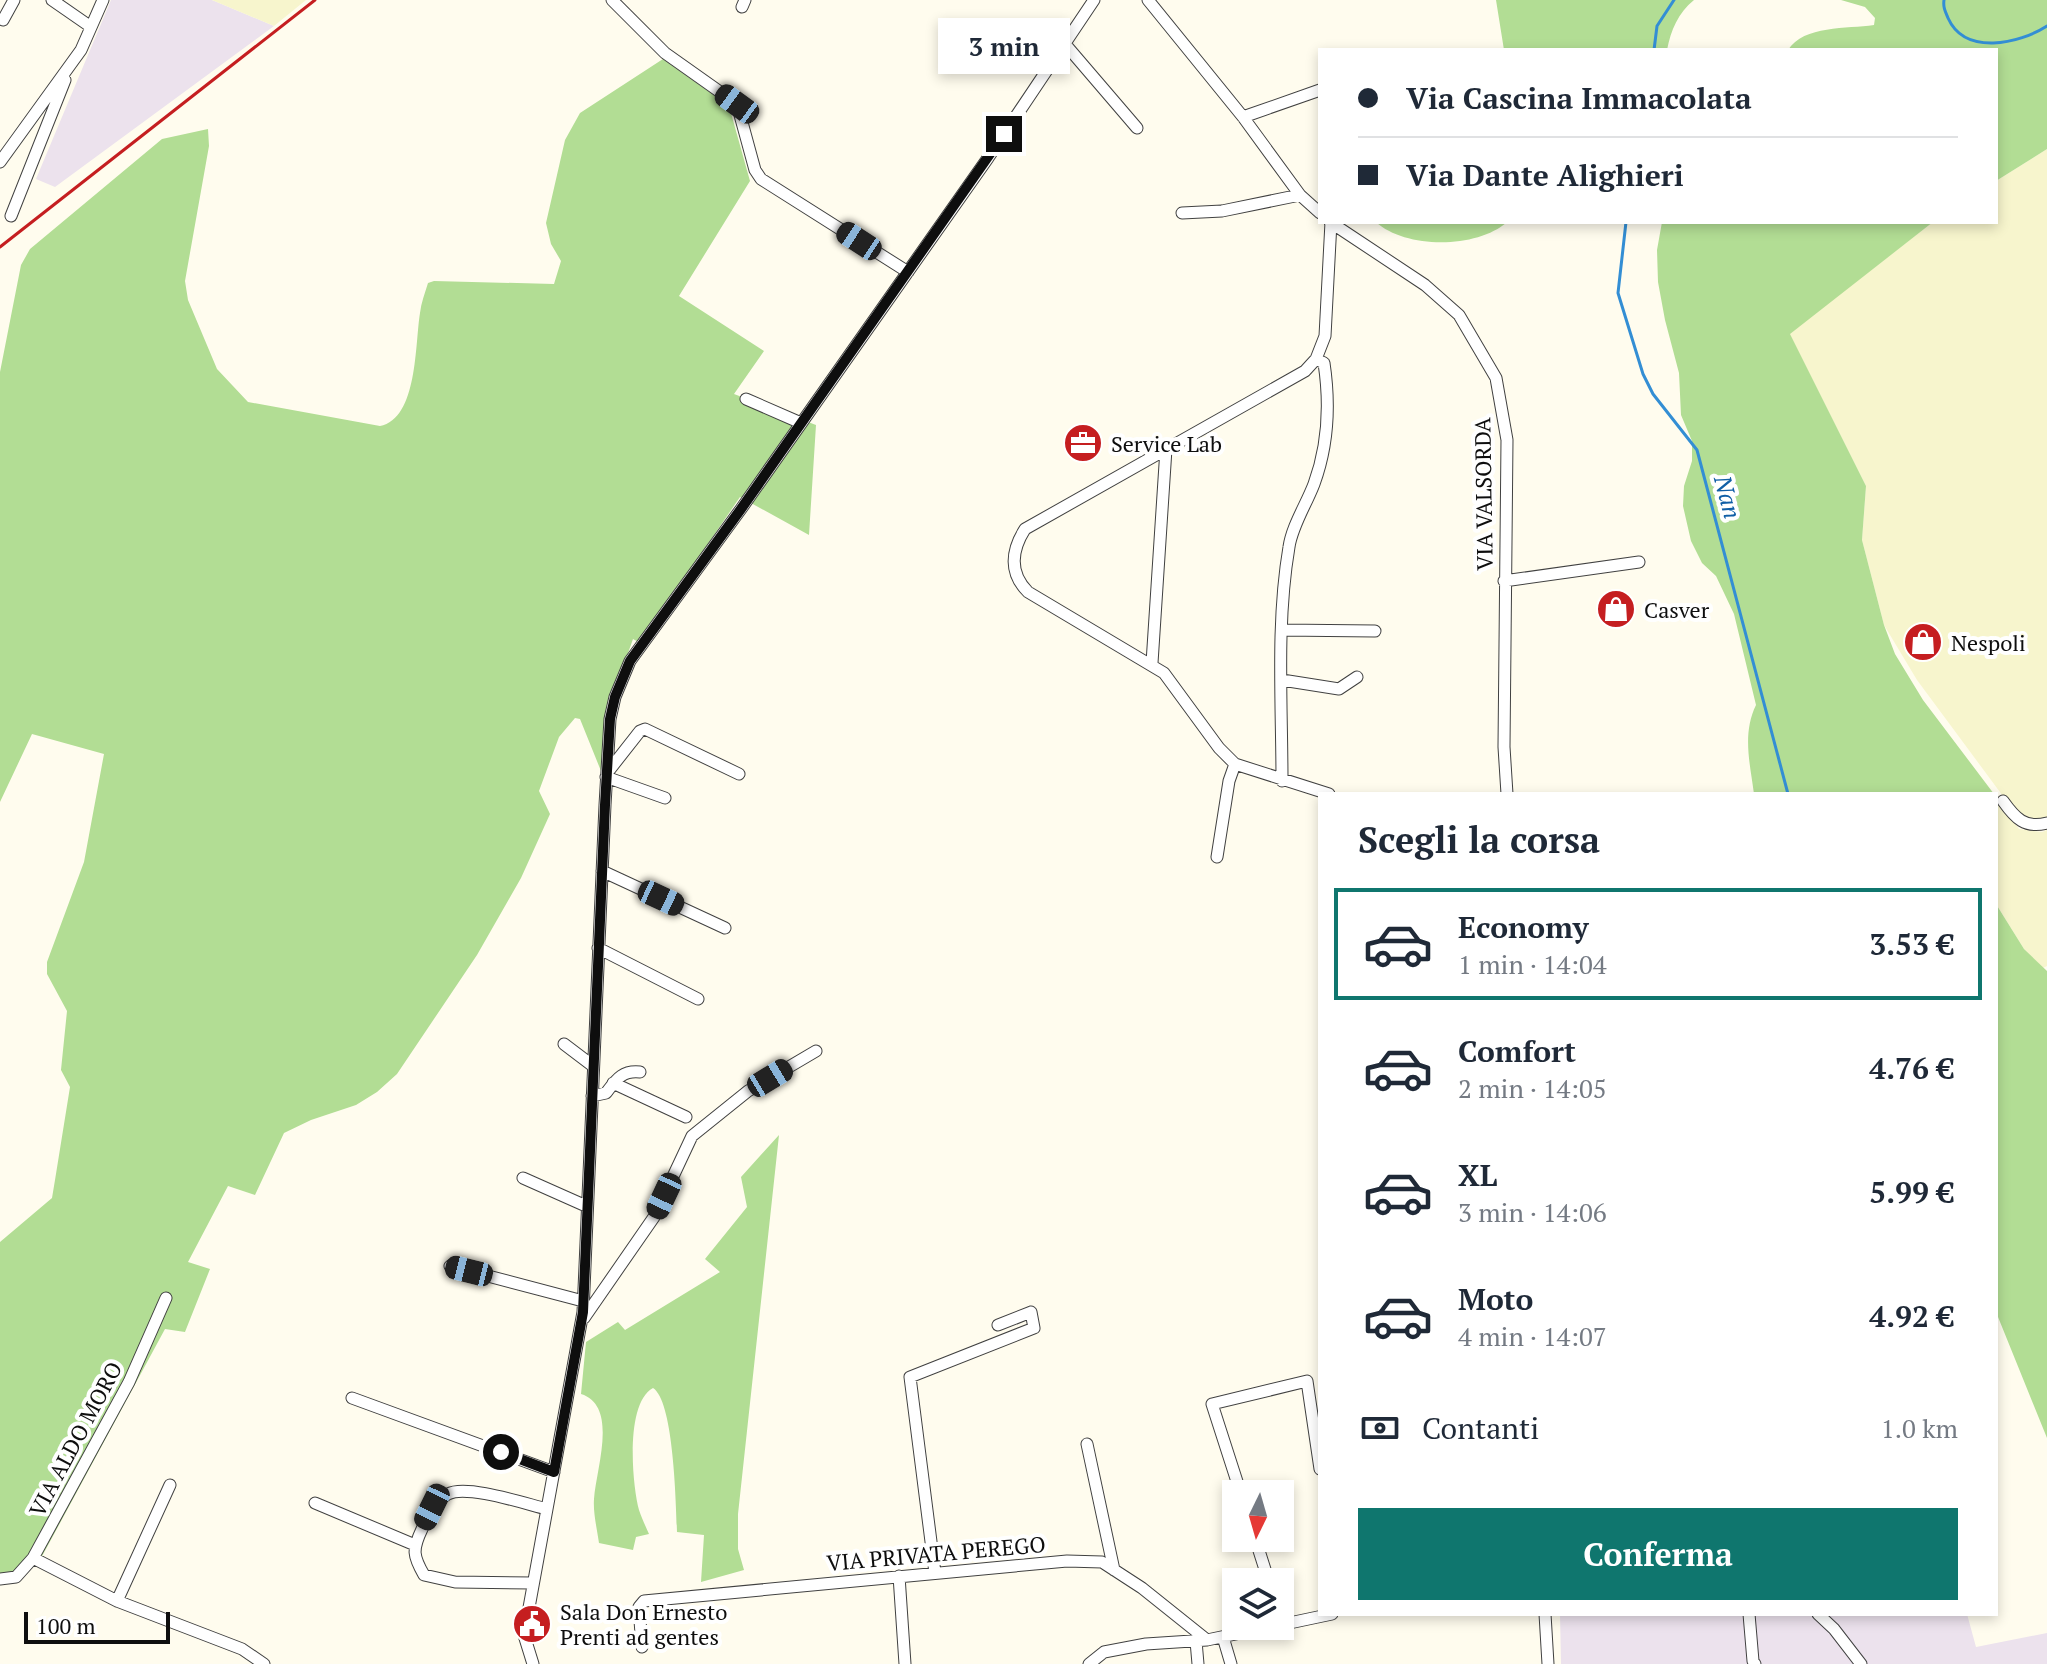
<!DOCTYPE html>
<html lang="it">
<meta charset="utf-8">
<style>
:root{--surface:#fff;--page:#f2f2f3;--text:#1f2937;--muted:#747a83;--line:#e0e1e3;--accent:#0f766e}
body{margin:0;font-family:"PT Serif",serif;background:var(--page);color:var(--text);height:100vh;display:flex;flex-direction:column;font-size:30px;white-space:nowrap}
*{box-sizing:border-box;margin:0}
p{font-size:26px;color:var(--muted)}
.icon{flex:none;width:44px;height:44px;fill:none;stroke:currentColor;stroke-width:2;stroke-linecap:round;stroke-linejoin:round}
.map{position:relative;flex:1;overflow:hidden}
.sheet{position:absolute;left:1318px;top:792px;width:680px;height:824px;display:flex;flex-direction:column;background:var(--surface);border-radius:0px;box-shadow:0 4px 12px #0003}
.sheet>*{flex:none}
.banner{position:absolute;left:1318px;top:48px;width:680px;height:176px;border-radius:0px;box-shadow:0 4px 12px #0003;display:grid;align-content:center;height:176px;padding:0 40px;background:var(--surface)}
.needle{width:52px;rotate:185deg}
.tools{position:absolute;left:1222px;top:1480px;display:grid;gap:16px}
.tools a{display:grid;place-items:center;width:72px;height:72px;border-radius:0px;background:var(--surface);box-shadow:0 4px 12px #0003;font-size:40px}
.scale{position:absolute;left:24px;bottom:20px;width:146px;box-sizing:border-box;padding-left:8px;border:4px solid #0e0e0e;border-top:0;font-size:22px;line-height:28px;white-space:nowrap;color:#0e0e0e;-webkit-text-stroke:6px #fff;paint-order:stroke}
.end{position:absolute;width:36px;height:36px;margin:-18px;border:10px solid #0e0e0e;background:#fff;box-shadow:0 0 0 4px #fff}
.from{border-radius:50%}
.bubble{position:absolute;height:56px;border-radius:0px;background:var(--surface);box-shadow:0 4px 12px #0003;font-size:26px;font-weight:800;line-height:56px;text-align:center}
.car{position:absolute;width:24px;height:48px;margin:-24px -12px;border-radius:10px;box-shadow:0 0 6px 2px #0007;background:linear-gradient(#222 24%,#8ab4d8 0 40%,#222 0 76%,#8ab4d8 0 86%,#222 0)}
.banner b{display:flex;align-items:center;gap:28px;height:76px;font-size:30px}
.banner b+b{border-top:2px solid var(--line)}
.banner i{width:20px;height:20px;background:var(--text)}
ul{padding:0;list-style:none}
li{display:flex;align-items:center;gap:24px;height:112px;margin:0 16px 12px;padding:0 24px;border:4px solid transparent;border-radius:0px}
li div{flex:1}
li b{display:block;font-size:30px}
li em{font-style:normal;font-weight:800}
li.selected{border-color:var(--accent)}
li>.icon{width:72px;height:72px;stroke-width:1.5}
h2{padding:0 40px;font-size:36px;line-height:96px}
.pay{display:flex;align-items:center;gap:20px;height:88px;padding:0 40px;font-size:30px}
.pay p{margin-inline-start:auto}
.button{display:flex;gap:16px;margin-top:auto;padding:16px 40px}
.button a{flex:1;height:92px;border-radius:0px;background:var(--accent);color:#fff;font-size:32px;font-weight:800;line-height:92px;text-align:center}
.map>svg:first-child{display:block}
.industrial{fill:#ece2ed}
.farmland{fill:#f7f5cd}
.forest{fill:#b2dd94}
.lines{fill:none;stroke-linecap:round;stroke-linejoin:round}
.stream{stroke:#338ed4;stroke-width:3}
.minor-casing{stroke:#414141;stroke-width:13}
.minor{stroke:#fff;stroke-width:11}
.rail{stroke:#c51e20;stroke-width:3}
.route{stroke:#0e0e0e;stroke-width:10}
.labels{text-anchor:middle;dominant-baseline:central;stroke-width:8;stroke-linejoin:round;paint-order:stroke}
.poi-label{font-size:22px;fill:#0e0e0e;stroke:#fff;text-anchor:start}
.street-label{font-size:22px;fill:#0e0e0e;stroke:#fff}
.water-label{font-size:24px;font-style:italic;fill:#105fa6;stroke:#fff}
</style>
<div class="map">
<svg width="2047" height="1664" viewBox="0 0 2047 1664">
<rect width="100%" height="100%" fill="#fffcee"/>
<path class="industrial" d="M111,0H212L274,26L55,187L36,179Z
M1560,1614H1967L1976,1647L2047,1633V1664H1561Z"/>
<path class="farmland" d="M212,0H306L274,26Z
M2047,149V817L2038,820L2024,818L2011,807L1917,680L1884,625L1862,540L1866,486L1789,333L1933,222H1996V181Z
M1996,797L2019,829L2042,832L2047,830V966L2043,968L2024,949L1996,904Z"/>
<path class="forest" d="M1496,0H1694C1678,13 1671,30 1667,50H1504Z
M1841,0H2047V149L1996,181V50H1788C1804,25 1847,29 1874,25L1875,18L1865,7Z
M663,59L729,106L750,181L679,296L764,351L734,394L816,425L809,535L740,497L640,643L633,639L605,718L601,771L580,719L575,718L559,737L539,791L550,814L521,878L477,955L397,1074L377,1092L356,1105L311,1120L284,1133L255,1195L228,1186L188,1262L210,1269L185,1332L165,1329L40,1560L0,1582V1242L52,1198L55,1180L70,1087L61,1070L67,1011L47,974V962L84,862L104,754L32,734L0,802V372L21,265L30,249L162,139L208,129L209,146L185,281L188,300L217,369L248,402L380,426C418,419 415,343 420,313C421,303 425,293 428,283L434,281L554,284L561,261L551,244L546,223L565,140L580,113Z
M1376,222H1507C1477,249 1405,249 1376,222Z
M1662,222H1933L1790,334L1866,486L1862,540L1884,625L1895,654L1923,700L1994,794H1754C1750,763 1742,734 1756,705L1734,614L1716,576L1702,563L1691,541L1683,506L1684,486L1692,461V441L1681,415L1679,373L1665,320L1658,282L1657,250Z
M1996,904L2024,949L2047,971V1438L1996,1312Z
M779,1135L738,1514V1549L744,1570L701,1582L704,1535L677,1532C676,1505 674,1401 653,1388C625,1403 632,1484 639,1510C642,1519 646,1527 649,1534L636,1537L633,1550L599,1543C597,1529 593,1513 594,1499C596,1469 619,1406 581,1394L586,1342L618,1322L625,1330L720,1272L705,1259L747,1207L741,1177Z"/>
<g class="lines">
<path class="stream" d="M1944,0C1943,7 1945,11 1948,18C1965,56 2019,44 2047,26
M1654,50L1657,26L1674,0
M1626,222L1618,293L1622,306L1643,374L1653,394L1697,450L1788,794"/>
<defs>
<path id="minor" d="M52,0L91,27
M612,0L665,53L737,104L755,170L761,179L908,272
M1148,0L1243,117L1300,195L1320,213
M742,7L745,0
M3,20L14,0
M1065,44L1137,128
M1243,117L1320,90
M0,162L81,50L103,0
M1182,213L1222,211L1300,195
M11,216L65,80
M1330,222L1425,285L1459,315L1496,378L1507,440L1504,747L1507,794
M1316,359L1305,371L1025,529C1011,551 1009,573 1028,592L1164,673L1219,748L1235,764L1329,794
M746,399L801,423
M1504,581L1639,562
M1282,630L1375,631
M1152,663L1166,449
M1282,680L1339,689L1357,677
M607,773L640,731L645,729L739,774
M606,777L665,798
M1282,781C1282,704 1276,623 1289,547C1292,526 1306,505 1314,484C1328,446 1330,403 1324,363L1316,359L1325,336L1331,222
M2003,801C2015,818 2025,829 2047,823
M1217,857L1229,781L1235,764
M602,871L725,928
M598,948L698,999
M564,1044L593,1066
M613,1083L686,1117
M592,1096L606,1093C616,1080 622,1070 640,1072
M523,1178L586,1206
M450,1266L583,1301
M584,1318L654,1217L692,1136L748,1091L816,1051
M352,1398L554,1472
M1087,1444L1114,1570
M1241,1494L1212,1404L1307,1381L1320,1469
M315,1503L415,1545
M1255,1538L1269,1582
M33,1558L117,1601L242,1649L264,1664
M935,1573L910,1377L1034,1328L1031,1312L998,1325
M899,1576L905,1664
M0,1579L16,1577L33,1558L129,1382L166,1298
M533,1583L455,1582L424,1575C413,1556 412,1550 422,1529C428,1515 434,1501 448,1494C466,1484 526,1504 547,1509
M117,1601L170,1485
M1545,1614L1548,1664
M1749,1614L1753,1661L1755,1664
M1818,1614L1834,1629L1861,1664
M1280,1625L1332,1614
M1223,1637L1231,1664
M1196,1641L1198,1664
M642,1647L639,1607L644,1601L1067,1561L1102,1562L1142,1588L1207,1640
M533,1664L524,1635L583,1312L605,805L610,719L615,697L630,661L741,509L988,158L1094,0
M1089,1664L1104,1652L1146,1644L1207,1640L1274,1626"/>
</defs>
<use href="#minor" class="minor-casing"/>
<use href="#minor" class="minor"/>
<path class="rail" d="M0,247L315,0"/>
</g>
<g class="lines">
<path class="route" d="M501,1452L554,1472L583,1312L605,805L610,719L615,697L630,661L741,509L1004,134"/>
</g>
<defs>
<symbol id="office-disc" viewBox="-11 -11 22 22"><circle r="9.5" fill="#c51e20" stroke="#fff"/><path d="M-6-3h4V-5.5h4V-3h4V5H-6ZM-1-4.5V-3h2v-1.5ZM-6 0V1H6V0Z" fill="#fff"/></symbol>
<symbol id="shop-disc" viewBox="-11 -11 22 22"><circle r="9.5" fill="#c51e20" stroke="#fff"/><path d="M-5-2.5h2.3a2.7 3.5 0 0 1 5.4 0H5L5.5 6h-11ZM-1.5-2.5h3a1.5 2.3 0 0 0-3 0Z" fill="#fff"/></symbol>
<symbol id="civic-disc" viewBox="-11 -11 22 22"><circle r="9.5" fill="#c51e20" stroke="#fff"/><path d="M-.6-6.5H3V-4.5H.6V-3L4-1V1h2V6H-6V1h2V-1L-.6-3ZM-1.2 2.5V6h2.4V2.5Z" fill="#fff"/></symbol>
</defs>
<g fill-rule="evenodd">
<use href="#office-disc" x="1061" y="421" width="44" height="44"/>
<use href="#shop-disc" x="1594" y="587" width="44" height="44"/>
<use href="#shop-disc" x="1901" y="620" width="44" height="44"/>
<use href="#civic-disc" x="510" y="1602" width="44" height="44"/>
</g>
<g class="labels">
<g class="poi-label">
<text x="1111" y="443">Service Lab</text>
<text x="1644" y="609">Casver</text>
<text x="1951" y="642">Nespoli</text>
<text x="560" y="1611">Sala Don Ernesto<tspan x="560" dy="25">Prenti ad gentes</tspan></text>
</g>
<g class="street-label">
<text transform="translate(1483 494) rotate(-91)">VIA VALSORDA</text>
<text transform="translate(75 1439) rotate(-62)">VIA ALDO MORO</text>
<text transform="translate(936 1553) rotate(-5)">VIA PRIVATA PEREGO</text>
</g>
<g class="water-label">
<text transform="translate(1728 497) rotate(75)">Nan</text>
</g>
</g>
</svg>
<div class="tools">
<a><svg class="needle" viewBox="-14 -14 28 28"><path d="M0-13l5 13h-10z" fill="#e53935"/><path d="M0 13l5-13h-10z" fill="#747a83"/></svg></a>
<a><svg class="icon" aria-label="layers" viewBox="0 0 24 24"><path d="M12 4l9 5-9 5-9-5zM3 14l9 5 9-5"/></svg></a>
</div>
<div class="scale">100 m</div>
<i class="end from" style="left:501px;top:1452px"></i>
<i class="end" style="left:1004px;top:134px"></i>
<div class="bubble" style="left:938px;top:18px;width:132px">3 min</div>
<i class="car" style="left:737px;top:104px;rotate:306deg"></i>
<i class="car" style="left:859px;top:241px;rotate:303deg"></i>
<i class="car" style="left:661px;top:898px;rotate:115deg"></i>
<i class="car" style="left:770px;top:1078px;rotate:59deg"></i>
<i class="car" style="left:664px;top:1196px;rotate:205deg"></i>
<i class="car" style="left:469px;top:1271px;rotate:284deg"></i>
<i class="car" style="left:432px;top:1507px;rotate:206deg"></i>
<div class="banner">
<b><i class="from"></i>Via Cascina Immacolata</b>
<b><i></i>Via Dante Alighieri</b>
</div>
<section class="sheet">
<h2>Scegli la corsa</h2>
<ul>
<li class="selected"><svg class="icon" aria-label="car" viewBox="0 0 24 24"><path d="M5 17H2v-5l4-1 3-4h7l3 4 3 1v5h-3M9 17h6M6 11h13"/><circle cx="7" cy="17" r="2"/><circle cx="17" cy="17" r="2"/></svg><div><b>Economy</b><p>1 min · 14:04</p></div><em>3.53 €</em></li>
<li><svg class="icon" aria-label="car" viewBox="0 0 24 24"><path d="M5 17H2v-5l4-1 3-4h7l3 4 3 1v5h-3M9 17h6M6 11h13"/><circle cx="7" cy="17" r="2"/><circle cx="17" cy="17" r="2"/></svg><div><b>Comfort</b><p>2 min · 14:05</p></div><em>4.76 €</em></li>
<li><svg class="icon" aria-label="car" viewBox="0 0 24 24"><path d="M5 17H2v-5l4-1 3-4h7l3 4 3 1v5h-3M9 17h6M6 11h13"/><circle cx="7" cy="17" r="2"/><circle cx="17" cy="17" r="2"/></svg><div><b>XL</b><p>3 min · 14:06</p></div><em>5.99 €</em></li>
<li><svg class="icon" aria-label="car" viewBox="0 0 24 24"><path d="M5 17H2v-5l4-1 3-4h7l3 4 3 1v5h-3M9 17h6M6 11h13"/><circle cx="7" cy="17" r="2"/><circle cx="17" cy="17" r="2"/></svg><div><b>Moto</b><p>4 min · 14:07</p></div><em>4.92 €</em></li>
</ul>
<div class="pay"><svg class="icon" aria-label="cash" viewBox="0 0 24 24"><path d="M3 7h18v10H3z"/><circle cx="12" cy="12" r="2"/></svg>Contanti<p>1.0 km</p></div>
<div class="button"><a>Conferma</a></div>
</section>
</div>
